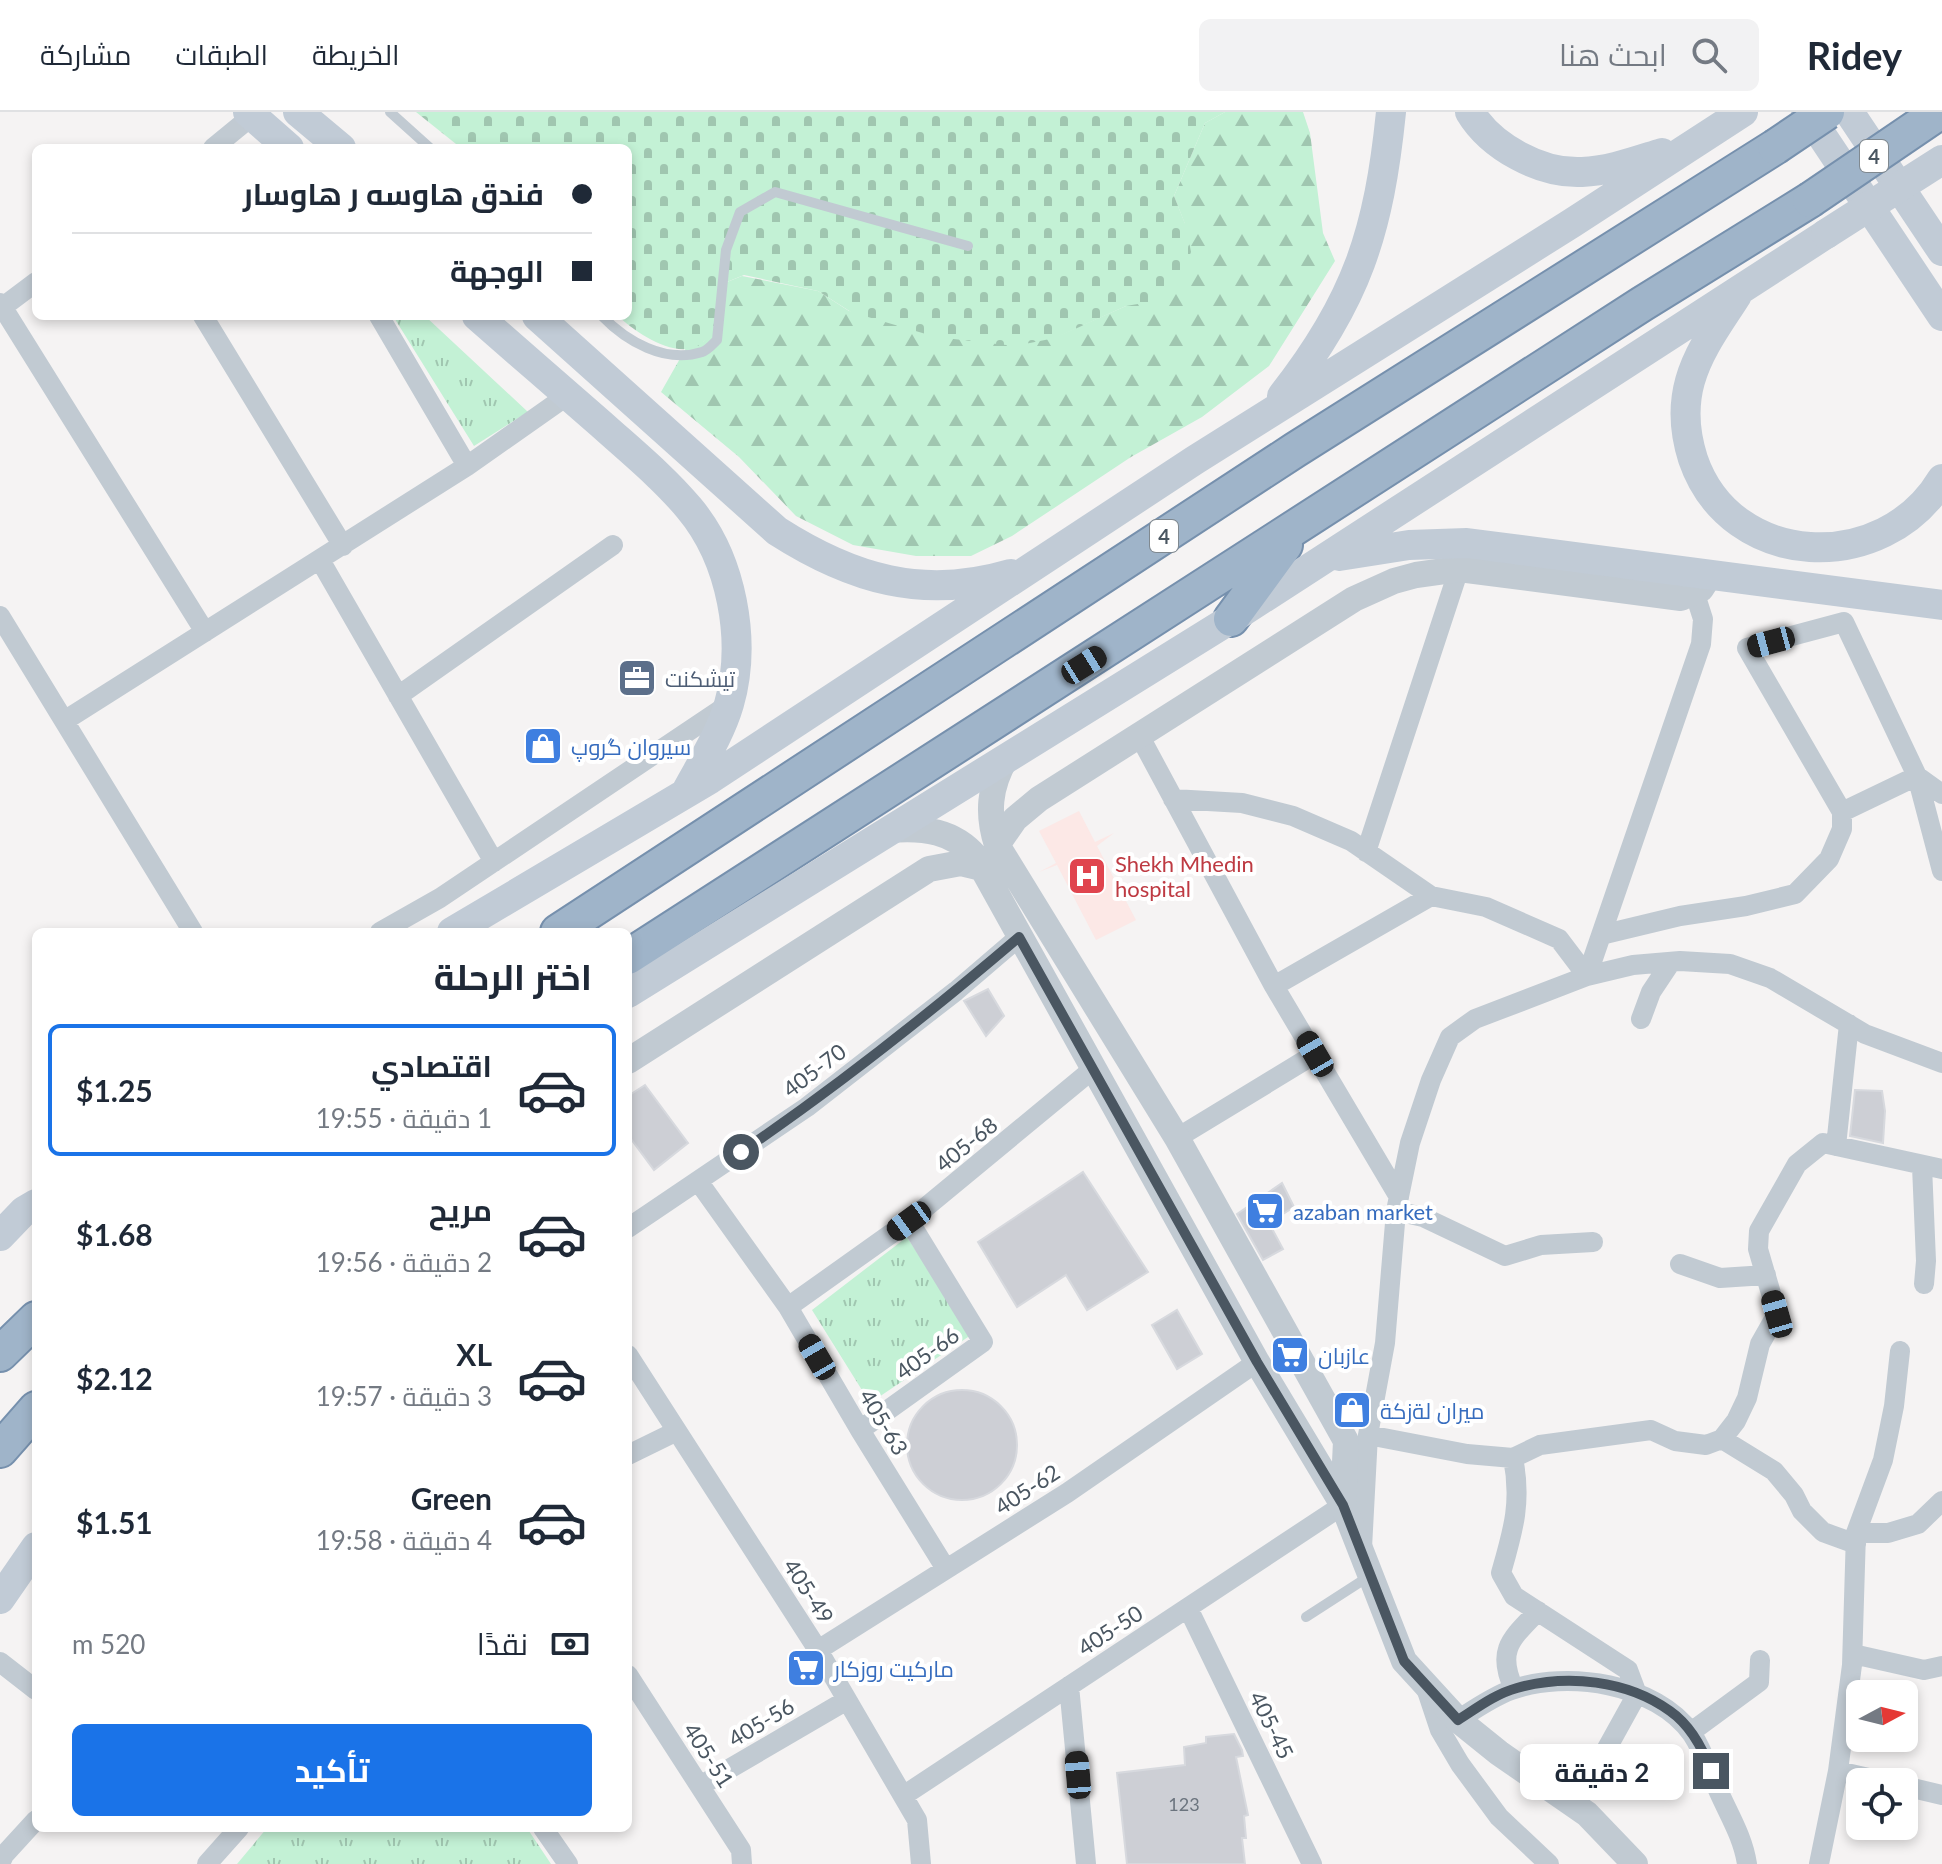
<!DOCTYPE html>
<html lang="ar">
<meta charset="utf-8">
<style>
:root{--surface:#fff;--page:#f2f2f3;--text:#1f2937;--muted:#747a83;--line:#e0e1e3;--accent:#1a73e8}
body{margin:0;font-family:Lato,Cairo,sans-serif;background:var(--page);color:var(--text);direction:rtl;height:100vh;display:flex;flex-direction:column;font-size:30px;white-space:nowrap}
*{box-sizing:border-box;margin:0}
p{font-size:26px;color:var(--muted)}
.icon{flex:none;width:44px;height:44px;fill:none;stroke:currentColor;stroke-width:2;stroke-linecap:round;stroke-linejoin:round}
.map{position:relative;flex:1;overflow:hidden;direction:ltr}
.sheet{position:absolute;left:32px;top:816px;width:600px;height:904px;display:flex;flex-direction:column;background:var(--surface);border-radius:12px;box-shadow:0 4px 12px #0003;direction:rtl}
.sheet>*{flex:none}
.guide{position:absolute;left:32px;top:32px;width:600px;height:176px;border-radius:12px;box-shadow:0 4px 12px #0003;direction:rtl;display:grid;align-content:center;height:176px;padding:0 40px;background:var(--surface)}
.needle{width:52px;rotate:83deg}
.fabs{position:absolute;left:1846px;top:1568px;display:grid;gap:16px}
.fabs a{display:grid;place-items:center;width:72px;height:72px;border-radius:12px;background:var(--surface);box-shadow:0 4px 12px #0003;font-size:40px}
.end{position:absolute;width:36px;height:36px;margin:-18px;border:10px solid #4a5661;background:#fff;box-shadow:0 0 0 4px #fff}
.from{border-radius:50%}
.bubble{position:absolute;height:56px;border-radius:12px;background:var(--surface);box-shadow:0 4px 12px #0003;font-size:26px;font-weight:700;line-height:56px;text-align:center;direction:rtl}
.car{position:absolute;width:24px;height:48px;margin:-24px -12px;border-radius:10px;box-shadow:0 0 6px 2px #0007;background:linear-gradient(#222 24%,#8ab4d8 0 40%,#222 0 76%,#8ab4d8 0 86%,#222 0)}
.guide b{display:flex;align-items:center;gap:28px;height:76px;font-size:30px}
.guide b+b{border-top:2px solid var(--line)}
.guide i{width:20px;height:20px;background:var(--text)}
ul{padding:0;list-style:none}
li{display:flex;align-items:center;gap:24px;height:132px;margin:0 16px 12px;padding:0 24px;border:4px solid transparent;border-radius:12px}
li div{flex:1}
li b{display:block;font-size:30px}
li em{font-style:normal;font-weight:700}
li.selected{border-color:var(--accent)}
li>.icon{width:72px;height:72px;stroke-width:1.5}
h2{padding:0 40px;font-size:36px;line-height:96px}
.pay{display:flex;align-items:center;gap:20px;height:88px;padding:0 40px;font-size:30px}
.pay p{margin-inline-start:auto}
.button{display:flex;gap:16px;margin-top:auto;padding:16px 40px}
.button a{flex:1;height:92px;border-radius:12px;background:var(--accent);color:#fff;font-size:32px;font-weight:700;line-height:92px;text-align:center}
header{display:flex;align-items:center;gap:48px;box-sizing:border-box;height:112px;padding:0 40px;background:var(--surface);border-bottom:2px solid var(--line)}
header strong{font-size:38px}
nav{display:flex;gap:44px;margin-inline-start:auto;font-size:28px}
.search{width:560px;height:72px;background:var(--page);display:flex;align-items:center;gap:20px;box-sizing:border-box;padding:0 28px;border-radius:12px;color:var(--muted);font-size:30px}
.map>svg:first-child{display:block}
.medical{fill:#fce8e6}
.forest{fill:url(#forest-firs)}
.cemetery{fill:url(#cemetery-stones)}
.park{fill:url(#park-tufts)}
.building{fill:#cdcfd5;stroke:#d7d9de;stroke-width:2}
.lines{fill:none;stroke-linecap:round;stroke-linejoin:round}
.trunk-casing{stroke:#7690ad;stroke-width:38}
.service{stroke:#c1cad2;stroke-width:10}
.minor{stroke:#c1cad2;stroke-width:20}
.tertiary{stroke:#c1cad2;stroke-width:26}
.secondary{stroke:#c1cbd6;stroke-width:30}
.trunk{stroke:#9fb4c9;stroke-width:34}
.trunk-bridge-casing{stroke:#7690ad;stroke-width:38;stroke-linecap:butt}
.secondary-bridge{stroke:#c1cbd6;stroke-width:30}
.trunk-bridge{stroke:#9fb4c9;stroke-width:34}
.route{stroke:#4a5661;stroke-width:10}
.labels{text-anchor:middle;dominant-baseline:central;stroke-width:8;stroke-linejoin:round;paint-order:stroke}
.number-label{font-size:18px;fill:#6b747e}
.shield{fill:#fff;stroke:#808990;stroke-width:2}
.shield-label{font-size:20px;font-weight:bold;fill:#4a5661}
.service-label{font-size:22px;fill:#4e5e75;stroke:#fff;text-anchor:start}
.shop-label{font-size:22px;fill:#366cbe;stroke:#fff;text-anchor:start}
.health-label{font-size:22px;fill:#be3a42;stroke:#fff;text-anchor:start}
.street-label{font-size:22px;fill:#4a5661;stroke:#fff}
</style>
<header>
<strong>Ridey</strong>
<div class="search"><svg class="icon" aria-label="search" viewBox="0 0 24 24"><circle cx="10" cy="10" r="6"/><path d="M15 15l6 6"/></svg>ابحث هنا</div>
<nav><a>الخريطة</a><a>الطبقات</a><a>مشاركة</a></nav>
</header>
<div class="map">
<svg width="1942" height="1752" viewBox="0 0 1942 1752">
<defs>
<pattern id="forest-firs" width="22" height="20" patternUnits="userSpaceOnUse" patternTransform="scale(2)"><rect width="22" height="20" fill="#c3f1d5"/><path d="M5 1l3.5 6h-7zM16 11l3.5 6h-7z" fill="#a0c6b0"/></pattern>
<pattern id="cemetery-stones" width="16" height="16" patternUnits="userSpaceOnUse" patternTransform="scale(2)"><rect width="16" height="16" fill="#c3f1d5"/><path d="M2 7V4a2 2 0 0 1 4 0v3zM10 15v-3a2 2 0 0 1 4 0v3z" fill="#a0c6b0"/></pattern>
<pattern id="park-tufts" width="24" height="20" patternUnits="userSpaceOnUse" patternTransform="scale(2)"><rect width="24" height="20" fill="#c3f1d5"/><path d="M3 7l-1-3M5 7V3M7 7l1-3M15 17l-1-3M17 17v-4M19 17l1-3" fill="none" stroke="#a0c6b0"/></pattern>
</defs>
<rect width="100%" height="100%" fill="#f5f3f3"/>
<path class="medical" d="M1079,699L1095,730L1114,721L1097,734L1136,808L1096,828L1057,753L1039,760L1056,751L1039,719Z"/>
<path class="forest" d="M1225,0H1303L1310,21L1323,121L1335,149L1269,254L1202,305L1131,345L1012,424L971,444H916L853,433L796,404L739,345L661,280L686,236L704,229L717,174L742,164L818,179L849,199L1058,224L1126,194L1185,112L1174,84L1205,11Z"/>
<path class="cemetery" d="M416,0H1225L1205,11L1174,84L1186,114L1191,140L1179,171L1161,188L1126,194L1055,226L1015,234L936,225L851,200L818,179L744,163L717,174C717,190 718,210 708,224C687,256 637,222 618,204H628V36H461Z"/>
<path class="park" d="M393,204H425L528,300L474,334Z
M907,1125L971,1223L870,1291L812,1198Z
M267,1716H527L551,1752H237Z"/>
<path class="building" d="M988,877L1004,904L986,924L964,889Z
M645,973L688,1031L654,1058L628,1023V984Z
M1855,978L1882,979L1885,999L1883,1031L1850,1024Z
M1083,1060L1148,1160L1087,1198L1066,1163L1017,1195L978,1130Z
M1282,1071L1294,1095L1269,1111L1283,1137L1263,1148L1237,1102Z
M1177,1198L1202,1242L1177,1257L1152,1213Z
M907 1333a55 55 0 1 1 110 0a55 55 0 1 1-110 0Z
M1234,1622L1242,1638L1243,1644L1236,1645L1248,1703L1244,1704L1246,1726H1242L1245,1752H1127L1117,1661L1185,1653L1184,1635L1206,1631V1625Z"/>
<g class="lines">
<defs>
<path id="trunk" d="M1231,507L1285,433
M558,820L1295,338L1775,35
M628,845L1642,192L1810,88
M0,1242L36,1207
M0,1338L36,1297"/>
</defs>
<use href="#trunk" class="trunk-casing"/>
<path class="service" d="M390,0L430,36
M602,204C626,229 665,252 702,240C707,239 713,232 717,228L726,138L740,100L775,80L968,134
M1306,1505L1368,1465"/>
<path class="minor" d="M213,36L252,4
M0,191L205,520
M0,197L36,170
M203,204L343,434
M379,204L467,354
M320,448L494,750
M0,504L193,820
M398,584L613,433
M64,609L467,354L568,283
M1139,623L1274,874
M1917,664L1842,700L1747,536L1844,510L1917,664L1942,759
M1917,664L1942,682
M1173,687L1242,691L1293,704L1351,729L1431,784L1486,795L1559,827L1587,864
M1366,740L1459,457
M380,820L440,786L729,592
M1601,823L1680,804L1746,794L1795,782L1829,747L1842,717V700
M1587,864L1701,532L1703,507L1695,482
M1641,907L1651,880L1671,850
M1177,1026L1315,942
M1836,1034L1849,912
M1922,1054L1926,1149L1924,1172
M698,1069L788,1195L860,1318L946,1457
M1399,1085L1274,874L1431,784
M1396,1099L1423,1105L1505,1144L1541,1133L1593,1130
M628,1116L807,995L956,879L1019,825
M1680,1152L1720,1166L1766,1163
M788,1195L909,1109L1093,957
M628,1243L818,1538L903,1684L917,1708L921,1752
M860,1318L983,1230L909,1109
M1368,1323L1467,1342L1513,1346L1540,1333L1651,1318L1675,1329L1706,1333L1722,1327L1736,1309L1747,1286L1760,1232L1777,1202L1758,1137L1759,1119L1797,1052L1823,1031L1942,1057
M1722,1327L1774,1359L1794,1383L1802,1399L1823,1420L1856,1432
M628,1343L677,1319
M1513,1346C1522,1390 1513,1419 1501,1461L1514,1484L1628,1558L1637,1582L1575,1694
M1856,1421H1888L1918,1412L1942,1389
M1362,1436L1368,1323L1385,1231L1396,1099L1410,1031L1431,968L1450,925L1475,907L1587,864L1633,853L1680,849L1730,852L1770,866L1865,922L1942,951
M1188,1496L1312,1752
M818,1538L1067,1381L1257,1250
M1853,1542L1924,1558L1942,1554
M0,1550L36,1578
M628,1563L741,1738L742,1752
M1069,1574L1086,1752
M1426,1576L1440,1618L1460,1652L1499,1705L1549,1752
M1514,1577C1496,1538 1511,1527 1538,1499
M1458,1608C1475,1597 1492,1585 1511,1578C1567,1558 1656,1571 1692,1622C1704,1640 1709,1659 1718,1678C1729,1703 1743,1725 1747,1752
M1691,1620L1759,1570L1760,1548
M1838,1659L1886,1670
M700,1674L847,1588
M1904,1674L1942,1683
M903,1684L1343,1393
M543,1716L568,1752
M0,1752L4,1743L36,1708
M207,1752L239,1716
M1819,1752L1838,1659L1852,1553L1856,1421L1883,1348L1894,1294L1900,1239"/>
<path class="tertiary" d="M1006,646C989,675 987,702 997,733L1177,1026L1346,1329L1343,1393
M890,718C923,715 954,719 976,745L1257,1250L1343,1393L1404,1549L1458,1608L1499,1641L1587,1702L1635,1752
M997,733L1015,707L1039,687L1354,487L1394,469L1416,463L1459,457L1681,486L1701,477L1710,463
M628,949L929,757L961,751L982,756"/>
<path class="secondary" d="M248,0L289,36
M298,0L341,36
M1470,0C1491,35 1541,62 1582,60C1609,59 1636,49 1662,41
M1806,0L1942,204
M1849,0L1942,139
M1737,183C1720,210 1699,237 1690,269C1683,294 1685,322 1693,347C1731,458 1884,464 1942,367
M477,204C518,240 560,276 601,312C631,339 663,365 689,396C732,447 747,529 729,592C720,623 701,652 686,680
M537,204L777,419C852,467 923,488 1011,462
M1282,284C1357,189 1379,119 1391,0
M1339,444L1409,433L1467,431L1942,493
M452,820L710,667L1195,348L1572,111L1743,0
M628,881L1231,507L1826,122
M0,1124L24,1099L36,1092
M0,1487L36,1435"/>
<use href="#trunk" class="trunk"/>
<defs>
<path id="trunk-bridge" d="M1775,35L1827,0
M1810,88L1938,1"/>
</defs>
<use href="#trunk-bridge" class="trunk-bridge-casing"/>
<path class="secondary-bridge" d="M1826,122L1942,48"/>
<use href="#trunk-bridge" class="trunk-bridge"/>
</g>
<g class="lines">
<path class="route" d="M741,1040C838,974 930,901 1019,825L1257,1250L1343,1393L1404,1549L1458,1608C1477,1596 1495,1582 1517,1576C1567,1562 1627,1568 1670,1599C1690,1613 1703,1637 1711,1659"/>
</g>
<defs>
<symbol id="office-square" viewBox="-11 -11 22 22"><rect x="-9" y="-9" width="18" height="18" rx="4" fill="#5c6f8a" stroke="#fff"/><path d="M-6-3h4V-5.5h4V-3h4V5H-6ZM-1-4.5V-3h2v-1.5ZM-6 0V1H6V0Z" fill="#fff"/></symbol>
<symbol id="shop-square" viewBox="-11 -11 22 22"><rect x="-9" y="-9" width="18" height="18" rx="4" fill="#3f7fe0" stroke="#fff"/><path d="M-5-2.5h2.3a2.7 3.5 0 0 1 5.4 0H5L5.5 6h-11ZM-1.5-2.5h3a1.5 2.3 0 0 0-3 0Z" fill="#fff"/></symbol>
<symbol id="hospital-square" viewBox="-11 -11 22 22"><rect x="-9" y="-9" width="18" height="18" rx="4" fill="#e0444e" stroke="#fff"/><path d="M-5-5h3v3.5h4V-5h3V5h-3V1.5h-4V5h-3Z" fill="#fff"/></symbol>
<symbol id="supermarket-square" viewBox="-11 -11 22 22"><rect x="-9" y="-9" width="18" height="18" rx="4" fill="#3f7fe0" stroke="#fff"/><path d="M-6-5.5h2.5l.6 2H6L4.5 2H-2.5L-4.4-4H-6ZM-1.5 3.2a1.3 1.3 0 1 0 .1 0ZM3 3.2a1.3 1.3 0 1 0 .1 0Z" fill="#fff"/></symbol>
</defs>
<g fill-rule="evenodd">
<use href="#office-square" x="615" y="544" width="44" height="44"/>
<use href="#shop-square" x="521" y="612" width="44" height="44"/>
<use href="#hospital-square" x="1065" y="742" width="44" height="44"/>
<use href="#supermarket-square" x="1243" y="1077" width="44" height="44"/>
<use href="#supermarket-square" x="1268" y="1221" width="44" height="44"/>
<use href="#shop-square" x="1330" y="1276" width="44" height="44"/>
<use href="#supermarket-square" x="784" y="1534" width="44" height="44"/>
</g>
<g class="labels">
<g class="number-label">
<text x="1184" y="1692">123</text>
</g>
<g class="shield">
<rect x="1860" y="28" width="28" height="32" rx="6"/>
<rect x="1150" y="408" width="28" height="32" rx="6"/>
</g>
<g class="shield-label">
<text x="1874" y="44">4</text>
<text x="1164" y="424">4</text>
</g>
<g class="service-label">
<text x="665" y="566">تيشكنت</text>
</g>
<g class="shop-label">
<text x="571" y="634">سیروان گروپ</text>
<text x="1293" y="1099">azaban market</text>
<text x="1318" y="1243">عازبان</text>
<text x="1380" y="1298">ميران لةزكة</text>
<text x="834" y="1556">ماركيت روزكار</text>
</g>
<g class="health-label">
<text x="1115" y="751">Shekh Mhedin<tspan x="1115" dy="25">hospital</tspan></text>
</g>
<g class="street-label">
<text transform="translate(814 958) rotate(-37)">405-70</text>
<text transform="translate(966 1032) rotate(-39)">405-68</text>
<text transform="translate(927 1241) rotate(-36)">405-66</text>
<text transform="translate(884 1310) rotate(59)">405-63</text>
<text transform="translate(1027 1377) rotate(-33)">405-62</text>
<text transform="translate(809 1479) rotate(57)">405-49</text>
<text transform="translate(1110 1518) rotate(-33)">405-50</text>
<text transform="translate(761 1610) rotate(-31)">405-56</text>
<text transform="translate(1272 1613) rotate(64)">405-45</text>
<text transform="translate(709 1643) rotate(57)">405-51</text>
</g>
</g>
</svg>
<div class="fabs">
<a><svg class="needle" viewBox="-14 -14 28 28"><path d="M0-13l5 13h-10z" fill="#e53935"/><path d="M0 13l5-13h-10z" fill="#747a83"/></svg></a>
<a><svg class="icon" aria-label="locate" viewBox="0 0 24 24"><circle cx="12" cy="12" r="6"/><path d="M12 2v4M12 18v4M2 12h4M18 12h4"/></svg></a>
</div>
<i class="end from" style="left:741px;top:1040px"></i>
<i class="end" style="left:1711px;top:1659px"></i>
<div class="bubble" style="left:1520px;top:1632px;width:164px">2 دقيقة</div>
<i class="car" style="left:1771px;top:530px;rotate:255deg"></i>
<i class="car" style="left:1084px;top:553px;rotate:58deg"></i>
<i class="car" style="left:1315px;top:942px;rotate:330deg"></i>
<i class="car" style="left:909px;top:1109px;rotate:234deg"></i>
<i class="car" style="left:1777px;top:1202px;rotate:344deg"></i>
<i class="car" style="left:817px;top:1245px;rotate:330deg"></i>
<i class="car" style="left:1078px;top:1663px;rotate:355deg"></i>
<div class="guide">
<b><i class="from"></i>فندق هاوسه ر هاوسار</b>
<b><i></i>الوجهة</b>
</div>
<section class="sheet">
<h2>اختر الرحلة</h2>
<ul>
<li class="selected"><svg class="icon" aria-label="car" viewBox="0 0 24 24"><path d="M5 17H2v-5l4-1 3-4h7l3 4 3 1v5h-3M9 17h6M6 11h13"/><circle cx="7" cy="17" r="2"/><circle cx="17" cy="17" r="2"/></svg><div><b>اقتصادي</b><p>1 دقيقة · 19:55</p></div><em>$1.25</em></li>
<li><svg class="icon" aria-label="car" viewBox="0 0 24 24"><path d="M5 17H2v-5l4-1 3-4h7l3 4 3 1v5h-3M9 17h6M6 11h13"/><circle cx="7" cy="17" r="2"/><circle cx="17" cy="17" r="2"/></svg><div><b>مريح</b><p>2 دقيقة · 19:56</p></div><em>$1.68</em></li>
<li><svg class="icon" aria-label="car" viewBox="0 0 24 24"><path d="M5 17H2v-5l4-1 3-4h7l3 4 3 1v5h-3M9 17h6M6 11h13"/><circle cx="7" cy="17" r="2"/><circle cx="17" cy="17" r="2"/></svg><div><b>XL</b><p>3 دقيقة · 19:57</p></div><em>$2.12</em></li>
<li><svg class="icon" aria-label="car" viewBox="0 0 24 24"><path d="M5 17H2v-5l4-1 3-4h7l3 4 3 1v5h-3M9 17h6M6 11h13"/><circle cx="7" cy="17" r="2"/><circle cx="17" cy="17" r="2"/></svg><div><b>Green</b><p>4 دقيقة · 19:58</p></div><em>$1.51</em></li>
</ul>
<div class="pay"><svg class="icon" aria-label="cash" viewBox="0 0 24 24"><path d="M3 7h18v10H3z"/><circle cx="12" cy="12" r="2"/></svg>نقدًا<p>520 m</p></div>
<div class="button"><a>تأكيد</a></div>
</section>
</div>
